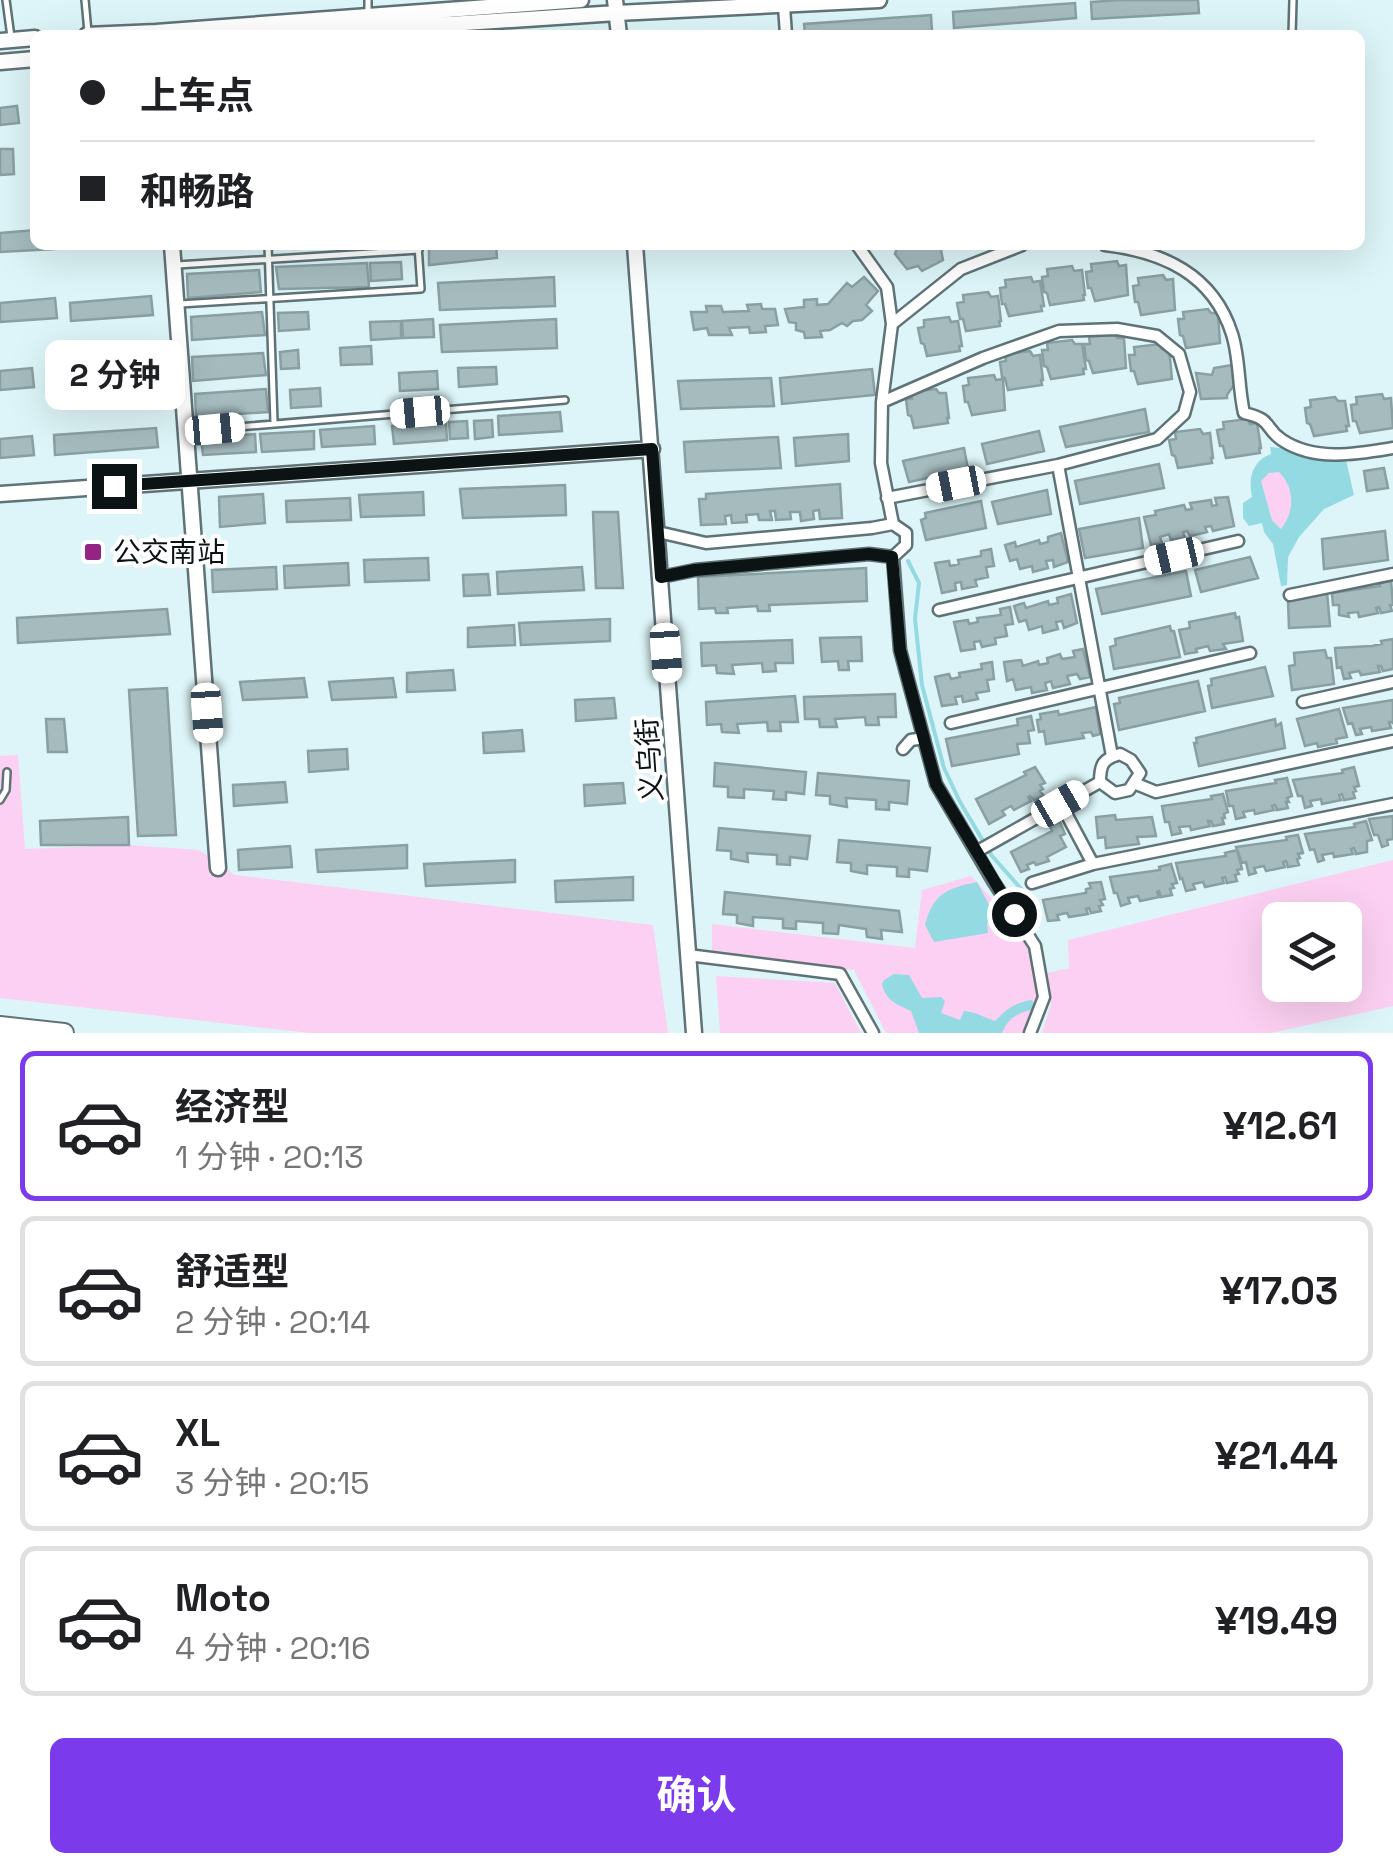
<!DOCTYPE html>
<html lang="zh">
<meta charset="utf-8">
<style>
:root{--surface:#fff;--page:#f2f2f2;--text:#202124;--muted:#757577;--line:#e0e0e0;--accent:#7c3aed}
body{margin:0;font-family:"Space Grotesk","Noto Sans SC",sans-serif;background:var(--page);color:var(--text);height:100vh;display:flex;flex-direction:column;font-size:38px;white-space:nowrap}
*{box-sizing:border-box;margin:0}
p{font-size:32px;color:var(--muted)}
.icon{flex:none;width:55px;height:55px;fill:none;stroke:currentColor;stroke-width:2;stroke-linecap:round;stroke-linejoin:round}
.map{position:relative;height:1033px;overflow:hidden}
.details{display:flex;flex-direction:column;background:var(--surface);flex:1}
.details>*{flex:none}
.banner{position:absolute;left:30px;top:30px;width:1335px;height:220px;border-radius:15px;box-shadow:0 10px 40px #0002;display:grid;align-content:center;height:220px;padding:0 50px;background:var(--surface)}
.controls{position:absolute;left:1262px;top:902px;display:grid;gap:20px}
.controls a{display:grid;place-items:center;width:100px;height:100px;border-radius:15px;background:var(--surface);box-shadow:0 10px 40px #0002;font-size:50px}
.end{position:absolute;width:45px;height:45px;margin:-22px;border:12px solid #0b1314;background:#fff;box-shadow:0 0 0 5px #fff}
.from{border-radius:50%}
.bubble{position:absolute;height:70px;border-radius:15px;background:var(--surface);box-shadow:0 10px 40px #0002;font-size:32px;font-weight:700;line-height:70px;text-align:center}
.car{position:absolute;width:30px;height:60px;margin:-30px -15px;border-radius:12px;box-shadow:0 0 8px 2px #0007;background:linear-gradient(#fff 24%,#345 0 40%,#fff 0 76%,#345 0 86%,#fff 0)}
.banner b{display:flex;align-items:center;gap:35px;height:95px;font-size:38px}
.banner b+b{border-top:2px solid var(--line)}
.banner i{width:25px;height:25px;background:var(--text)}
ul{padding:18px 0 0;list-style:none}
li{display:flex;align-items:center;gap:30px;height:150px;margin:0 20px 15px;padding:0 30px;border:5px solid var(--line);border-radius:15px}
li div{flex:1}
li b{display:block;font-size:38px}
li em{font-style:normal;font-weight:700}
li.on{border-color:var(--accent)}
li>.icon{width:90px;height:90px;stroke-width:1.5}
.action{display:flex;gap:20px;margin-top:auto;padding:20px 50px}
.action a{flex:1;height:115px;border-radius:15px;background:var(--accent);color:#fff;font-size:40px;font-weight:700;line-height:115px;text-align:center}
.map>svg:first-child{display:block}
.green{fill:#fcd0f2;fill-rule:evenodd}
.water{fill:#94dae3;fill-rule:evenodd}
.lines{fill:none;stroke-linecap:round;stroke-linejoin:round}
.stream{stroke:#94dae3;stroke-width:4}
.building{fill:#a5bbbe;stroke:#899fa2;stroke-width:2.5}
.service-casing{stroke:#5f7376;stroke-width:10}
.minor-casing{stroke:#5f7376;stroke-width:15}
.tertiary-casing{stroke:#5f7376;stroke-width:19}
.primary-casing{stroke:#5f7376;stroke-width:22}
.service{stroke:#fff;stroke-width:5}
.minor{stroke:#fff;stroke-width:10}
.tertiary{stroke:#fff;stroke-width:14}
.primary{stroke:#fff;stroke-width:18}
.route{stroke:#0b1314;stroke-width:12}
.poi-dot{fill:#942484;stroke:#fff;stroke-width:4}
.labels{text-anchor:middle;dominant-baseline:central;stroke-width:8;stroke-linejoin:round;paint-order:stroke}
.poi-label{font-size:28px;fill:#0b1314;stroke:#fff;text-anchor:start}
.street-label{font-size:28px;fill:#0b1314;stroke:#fff}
</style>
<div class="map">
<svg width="1393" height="1033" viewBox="0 0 1393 1033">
<rect width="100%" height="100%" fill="#ddf5f8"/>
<path class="green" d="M1279,471C1295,488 1295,511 1281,529L1272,520L1261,480L1269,473Z
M18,755L25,849L129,845L199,850L235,875L653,925L668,1033H310L0,998V756Z
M1393,860V1006L1271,1033H1042L1051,1005L1047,973L1069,968L1068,940ZM1345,920V985H1280V920Z
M971,876L1035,946L1044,997L1026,1033H886L854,970L712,958V924L915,948L922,890Z
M716,976L835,983L861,1033H720Z"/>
<path class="water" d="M1270,447L1281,448L1313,459L1346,460L1354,495L1324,509L1299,537L1288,557L1287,585L1281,586L1273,544L1264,532L1262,523L1249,526L1243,518V503L1252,497C1248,478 1252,461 1271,454ZM1279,472C1295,488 1295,511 1281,529L1272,520L1261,481L1269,473Z
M977,882L997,920L987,923L988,933L934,942L925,925C933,894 947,888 977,882Z
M894,974L909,975L922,998L941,997L945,1001L941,1013L960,1020L964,1011C976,1012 983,1017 995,1021C1006,1010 1015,1002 1032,1000L1035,1005L1034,1009C1019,1013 1009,1016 1002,1033H919L911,1011C896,1004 886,1001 882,984L884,980Z"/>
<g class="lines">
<path class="stream" d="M908,561L919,583L915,619L922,685L944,768L960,802L992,856L1032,901V911"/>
</g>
<path class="building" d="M1121,0H1198L1199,13L1092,19L1091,2Z
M1075,3L1076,18L954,28L953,12Z
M931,15L932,31L879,35H805L804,24Z
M17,106L19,123L0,125V108Z
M0,149H13L14,174L0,175Z
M35,230V245H54V249L0,252V233Z
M455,245H496L497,258L429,265V248Z
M898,245H950L941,250L943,260L922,271L918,266L907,269L895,254Z
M1117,261L1119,266L1126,265L1128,295L1095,301L1091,288H1088L1086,272L1092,271L1091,264Z
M401,262L402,279L371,281L370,263Z
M367,263L369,287L279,289L276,267Z
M1072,266L1074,271L1082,270L1085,295H1083L1084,300L1050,305L1047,293L1044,292L1042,277L1048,276L1047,269Z
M259,270L261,292L188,298L187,274Z
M1163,275L1166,280L1173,279L1175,310L1141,315L1138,302H1135L1133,286L1139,285L1138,278Z
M554,277L555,306L440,310L438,283Z
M864,277L878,291L866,305L872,311L862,320L853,321L847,326L842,323L830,330L820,331L822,337L805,338L804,332L796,330V323L789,322L785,309L804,307V300L817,299V305L828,304L847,283L852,287Z
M1031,277L1033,282L1040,281L1044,306H1041L1042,311L1009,316L1005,304H1002L1000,288L1006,287L1005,280Z
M988,292L991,297L998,296L1001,321H999L1000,326L966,331L963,319H960L957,303L964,302L963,295Z
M151,296L153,315L71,321L70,303Z
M55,298L57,318L0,322V303Z
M761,304L762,309H775L778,325L765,326L766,332L750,333L749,327L729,328L732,335H709L707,328L694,330L691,312H707L706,306H721L723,312L749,311L747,305Z
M1208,309L1211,313H1218L1220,343L1186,348L1183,336L1180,335L1178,319H1184L1183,312Z
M262,312L265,335L192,340L191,317Z
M308,312L309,329L279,331L278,313Z
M949,317L951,322L958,321L962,346H959L960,351L927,356L924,344L921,343L918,328L924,327V320Z
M433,319L434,337L403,338L402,321Z
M556,319L557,348L442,352L440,325Z
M401,321V338L371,340L370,322Z
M1115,334L1117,338H1124L1126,368L1093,373L1089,361L1086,360L1084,344H1090L1089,337Z
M1072,340L1075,344H1082L1086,369H1083L1084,374L1051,379L1047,367L1044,366L1042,350H1048L1047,343Z
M1160,344L1162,349L1169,348L1172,379L1138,384L1134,371H1131L1129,355H1135L1134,347Z
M371,346L372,364L341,365L340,348Z
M298,350L299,368L281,369L280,352Z
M1030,351L1033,356L1040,355L1043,380H1041L1042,385L1008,390L1005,378L1002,377L1000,362L1006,361L1005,354Z
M263,353L266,375L193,381L192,357Z
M158,358V373L54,381L52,365Z
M1232,365L1234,385L1227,395V398L1201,399L1196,373L1212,375L1214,368Z
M496,367L497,384L459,387L458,368Z
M32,368L34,387L0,390V371Z
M872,369L875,395L782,404L780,378Z
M437,371L438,389L400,391L399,373Z
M994,375L996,380L1003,379L1005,410L972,415L968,402H965L963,386L969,385L968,378Z
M771,378L774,406L681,409L678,381Z
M320,388L321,406L291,408L290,390Z
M266,389L268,412L196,417L195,394Z
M936,389L939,393H946L949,418H947L948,423L914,428L911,416L908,415L906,399H912L911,392Z
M1382,394L1384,399L1391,398L1393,428L1360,433L1356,421H1353L1351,405L1357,404L1356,397Z
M1335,397L1338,401H1345L1349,426H1346L1347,431L1314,436L1310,424L1307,423L1305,408L1311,407L1310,400Z
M1145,409L1149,432L1066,447L1060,427Z
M560,412L562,431L499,435L498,416Z
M1248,419L1250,424L1257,423L1261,448H1259L1260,453L1226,458L1223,446H1220L1217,430L1224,429L1223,422Z
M492,420L493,437L475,439L474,421Z
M467,421L468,438L450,439L449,422Z
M446,422L447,440L394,444L392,426Z
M374,426L375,444L322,447L320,430Z
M156,428L158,447L55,455L54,435Z
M1200,429L1203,434L1210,433L1213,458H1211L1212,463L1178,468L1175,456L1172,455L1169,440L1176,439L1175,432Z
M314,431V449L262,452L260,434Z
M1039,431L1044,451L987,464L982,444Z
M255,434L256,452L203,455L201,438Z
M848,434L849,461L796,466L794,438Z
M32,436L34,455L0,458V439Z
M778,437L781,468L686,472L684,442Z
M964,448L968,469L909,482L903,461Z
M1159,464L1164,488L1080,504L1075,481Z
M1384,468L1388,488L1367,491L1364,471Z
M840,484L842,518L820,519L819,510L813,511L814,519L801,521L800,512H790L791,519L776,520L775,511H770L772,520H759L758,514L746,515L747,522L732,523L731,515L725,516L726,524L701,525L699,499H706V494Z
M565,485L566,515L463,518L460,489Z
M1047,490L1051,514L998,524L992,502Z
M423,492L424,515L361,517L359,495Z
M263,494L265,523L220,527L219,497Z
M1228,497L1234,526L1213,531L1211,526L1205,527L1207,532L1190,536L1187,531L1183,532L1185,538L1171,540L1169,534L1160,537L1162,543L1151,545L1144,517L1156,515L1155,511L1184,505L1186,510L1192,509L1190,503L1211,500L1212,506L1217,505L1215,498Z
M350,498L351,520L287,522L286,501Z
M981,501L986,528L926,540L921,520L926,518L925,513Z
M593,512H618L623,588H596Z
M1139,518L1143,548L1085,558L1079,529Z
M1385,531L1388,560L1324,569L1322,539Z
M1061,533L1068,562L1054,567L1053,560L1046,561L1048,568L1033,572L1032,566L1020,569L1017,559L1010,561L1005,545L1015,542L1016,547L1039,540L1040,544L1048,542V537Z
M991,549L994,566L986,567L988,577L975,580L977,586L962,589L961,582L955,583L956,590L942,593L935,563L949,561L950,566L959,564L958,560L981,556V551Z
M1250,557L1258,578L1201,592L1195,570Z
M428,558L429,580L365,582L364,560Z
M348,563L349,585L285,588L284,566Z
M276,567L277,589L213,592L212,570Z
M582,567L584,590L498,594L497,572Z
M866,568L867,601L769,605L770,611H758L757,606L727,608L728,613H716L715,608L699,609L698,577Z
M1186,571L1191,596L1102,614L1096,589Z
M488,574L490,595L464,596L463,575Z
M1391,580L1393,605H1390L1392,611L1381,613L1379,607L1376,608L1378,613L1359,617L1358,612L1348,613L1349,617L1339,615V605H1333L1332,593L1380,586L1379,583Z
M1327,592L1330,626L1289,628L1288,601Z
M1071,594L1077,623L1064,628L1062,621L1056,622L1058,629L1043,633L1042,626L1029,630L1026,620L1019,622L1014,606L1024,603L1026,608L1048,601L1049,605L1058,603L1057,598Z
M1010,607L1013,624L1005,625L1007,636L995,638L996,644L982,647L980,641L974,642L975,649L961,651L954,622L968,620L969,624L978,622L977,618L1001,615L1000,609Z
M167,609L170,634L18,643L17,618Z
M1235,613L1236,618L1239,617L1243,641L1223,644L1226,649L1210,651L1208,646L1196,649L1197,652L1185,654L1179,630L1190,628L1189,622Z
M610,619V641L521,645L519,623Z
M514,625L515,645L468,647V628Z
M1170,626L1171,631H1174L1180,657L1114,669L1110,647L1116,645L1115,639Z
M861,637L862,661H848L849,670H839L838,661L822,662L820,638Z
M1393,639V669L1383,671L1381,666H1378L1380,672L1361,675L1359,671L1349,673L1351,678L1344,679L1341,667L1337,668L1335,648L1372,646L1382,644L1381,641Z
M792,640L793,663H775L776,671L763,672L762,663L732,665L734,674L717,673L716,665L702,666L701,643Z
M1083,649L1090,677L1080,679L1077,674L1067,676L1070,684L1053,688L1051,681L1045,683L1047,690L1032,693L1031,687L1016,690L1013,679L1007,681L1004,662L1021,660L1023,666L1038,661L1039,665L1048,663L1047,658L1060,654L1062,659L1075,657L1073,651Z
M1325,650L1327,658H1331L1334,684L1292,690L1289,666L1295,665L1294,653Z
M992,662L994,679L987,680L989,691L976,693L978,699L963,702L962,696L955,697L957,704L942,706L935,677L949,674L951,679L960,677L959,673L982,669L981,664Z
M1265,667L1273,696L1212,708L1208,686L1212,685L1211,679Z
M453,670L455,690L407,692V673Z
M304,678L307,697L243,700L240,682Z
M393,678L396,697L332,700L329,682Z
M1198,681L1205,711L1119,730L1114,704L1120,703L1119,698Z
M167,688L176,835L138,836L129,690Z
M895,694L896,717H878L879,725H866L865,717L835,719L837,727H820L819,719H805L804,697Z
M795,696L798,722H780L781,731H768L767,722L737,724L739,733L722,732L721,724L707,725L706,702Z
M614,698L616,718L576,721L575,700Z
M1393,700V724L1392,722H1389L1391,728L1372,731L1371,727L1360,729L1362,734L1356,735L1352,723L1348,724L1343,708Z
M1096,707L1100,734L1093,736L1091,732L1082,733L1084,738L1046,744L1044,731L1039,732L1037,720L1041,719L1040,714L1058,711L1059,715Z
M1339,709L1347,737L1336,739L1337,743L1318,747L1317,743L1305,746L1297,719Z
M1031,716L1034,730L1028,731L1030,743L1017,744L1019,754L952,766L946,739L1018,725L1017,719Z
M46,719H64L67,752H48Z
M1275,719L1276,726L1281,723L1285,748L1199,766L1194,743H1197L1196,738Z
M522,730L524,751L484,753L483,733Z
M347,749L348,769L309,772L308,751Z
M715,763L806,772L804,794L786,792V800L773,799L774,791L744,789V798L728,797V787L714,786Z
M1035,767L1045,783L1040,785L1043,789L1040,791L1044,796L1034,800L1030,796L1028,797L1031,801L1014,810L1011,806L1002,811L1005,815L989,824L976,799L1026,775L1024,772Z
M1354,767L1359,786L1354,787L1356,791L1353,792L1355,798L1344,800L1342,794L1339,795L1341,800L1322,804L1321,799L1310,801L1312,806L1305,808L1302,796H1298L1293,780L1343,773L1342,770Z
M818,773L909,781L907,804L889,802V810L876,809V800L846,798L847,807L830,804V796L816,795Z
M1287,778L1292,796L1287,798L1289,802H1286L1288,808L1277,810L1275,805L1272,806L1274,810L1255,814L1254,810L1243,812L1245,817L1236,819L1233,806H1229L1226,791L1276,783L1275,780Z
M285,782L287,802L234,806L233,785Z
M623,783L625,803L585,806L584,785Z
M1223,794L1228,812L1224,814L1225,818H1222L1224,824L1213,826L1211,821H1208L1210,826L1191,830L1190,826L1179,827L1181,833L1172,835L1169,822H1165L1162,806L1212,799L1211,796Z
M1115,815L1116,820L1152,817L1156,836L1137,837L1139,844L1106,848L1105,837L1098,838L1096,817Z
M1393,816V839L1387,840L1388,845L1382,847L1378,835H1374L1369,819Z
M128,817L129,845H41L40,821Z
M1366,821L1372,840L1367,841V852L1356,854L1354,848L1351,849L1353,854L1334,857L1333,853L1322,855L1324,860L1318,862L1314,849L1310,850L1305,834L1355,827L1354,824Z
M1060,822L1065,834L1060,836L1066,847L1047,857L1049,861L1036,865L1034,862L1027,865L1029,869L1021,872L1011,852L1052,831L1050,826Z
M719,828L810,836L807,859L790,857V865L777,864V855L747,853L748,862L731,859V851L717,850Z
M1298,835L1303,853L1298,854L1300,858L1297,859L1299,865L1288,867L1286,861L1283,862L1285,867L1266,871L1264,866L1254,868L1256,873L1249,875L1246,862L1242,863L1236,847L1287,840L1286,837Z
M839,840L930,848L927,871L909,869V877L897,876V867L867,865V874L851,871V863L837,862Z
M407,845V868L318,872L316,850Z
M290,846L292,867L239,870L238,850Z
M1237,850L1242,869L1237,870L1239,874L1235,875L1237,881L1227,883L1225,877L1222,878L1224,883L1205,887L1203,882L1193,884L1195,889L1186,891L1182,878L1180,879L1176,863L1226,856L1225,853Z
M515,860V882L426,886L424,864Z
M1171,864L1177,883L1172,884L1174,888L1170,889L1172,895L1161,897L1159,891L1157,892L1159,897L1140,901L1138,896L1128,898L1130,903L1121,906L1117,893H1114L1110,877L1160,870L1159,867Z
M633,877V900L556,902L555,881Z
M1101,882L1105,899L1100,900L1103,905L1099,906L1101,911L1091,913L1089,908L1086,909L1088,914L1069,917L1067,913L1057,915L1059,920L1048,921L1043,900L1086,893V889L1091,888L1089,883Z
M725,892L899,911L902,932L881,930L882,939L867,937L866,929L839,925L838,934L823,933V923L796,921V929L783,928V919L753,917V926L737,923V915L723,914Z"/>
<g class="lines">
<defs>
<path id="service" d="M6,0L11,37
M85,0L88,32
M368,0V13
M1292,35L1293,0
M268,245L274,422
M177,265L419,250
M180,304L421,289L418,245
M189,431L565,400
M0,800L6,790L7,772"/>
<path id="minor" d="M784,6L786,35
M857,245L887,287L892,324
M1105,245C1163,252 1213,274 1232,334C1240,359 1238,387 1244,413C1274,420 1263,427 1282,440C1315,462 1357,454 1393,448
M882,402L983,358L1059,331L1117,329L1157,336L1179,354L1190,392L1184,414L1157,439L1058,465L887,498
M1058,465L1112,756
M893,524L881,463L882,402L892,324L961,269L1022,245
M658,532L706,543L872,528L893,524L906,533V545L893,557L869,554L695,570L661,577
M893,557L900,650L936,784L993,881L1035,946L1044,997L1030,1033
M1290,595L1393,574
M939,610L1238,541
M1303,702L1393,682
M951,723L1250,653
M903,749L911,740L924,738
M1120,754L1131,760L1140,773L1129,790L1115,793L1100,782C1100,764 1103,759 1120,754Z
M1134,783L1156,792L1393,741
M1061,804L1093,864L1393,804
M976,852L1100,782
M1032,883L1093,864
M688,955L840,974L873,1033"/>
<path id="tertiary" d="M615,0L619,35
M87,35L156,32L581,0
M282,35L617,13L879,0
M0,41L35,38
M0,62L35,59
M172,245L218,868
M635,245L694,1033
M0,494L652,449"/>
<path id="primary" d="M0,1026L64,1033"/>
</defs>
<use href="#service" class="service-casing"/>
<use href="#minor" class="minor-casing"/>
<use href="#tertiary" class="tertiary-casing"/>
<use href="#primary" class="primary-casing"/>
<use href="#service" class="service"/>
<use href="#minor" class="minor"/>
<use href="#tertiary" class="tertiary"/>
<use href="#primary" class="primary"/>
</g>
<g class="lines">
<path class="route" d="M114,486L652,449L661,577L695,570L869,554L892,557L900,650L936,784L1014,914"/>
</g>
<rect class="poi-dot" x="83" y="542" width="20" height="20" rx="5"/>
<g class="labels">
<g class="poi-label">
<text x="113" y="552">公交南站</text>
</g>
<g class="street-label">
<text transform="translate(649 760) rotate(-94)">义乌街</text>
</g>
</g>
</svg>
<div class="controls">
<a><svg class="icon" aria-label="layers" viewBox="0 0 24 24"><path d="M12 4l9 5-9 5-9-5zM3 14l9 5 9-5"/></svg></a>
</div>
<i class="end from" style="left:1014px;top:914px"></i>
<i class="end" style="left:114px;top:486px"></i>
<div class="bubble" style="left:45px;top:340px;width:140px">2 分钟</div>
<i class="car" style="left:420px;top:412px;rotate:265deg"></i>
<i class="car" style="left:215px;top:429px;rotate:85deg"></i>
<i class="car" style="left:956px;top:484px;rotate:259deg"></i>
<i class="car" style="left:1174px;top:556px;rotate:257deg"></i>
<i class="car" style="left:666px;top:653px;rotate:176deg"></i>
<i class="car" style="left:207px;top:713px;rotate:176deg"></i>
<i class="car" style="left:1060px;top:804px;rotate:60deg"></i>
<div class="banner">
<b><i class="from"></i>上车点</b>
<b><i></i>和畅路</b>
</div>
</div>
<section class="details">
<ul>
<li class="on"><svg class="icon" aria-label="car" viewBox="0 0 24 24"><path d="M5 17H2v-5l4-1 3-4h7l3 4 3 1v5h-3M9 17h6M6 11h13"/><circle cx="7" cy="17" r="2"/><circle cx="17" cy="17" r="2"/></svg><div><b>经济型</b><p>1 分钟 · 20:13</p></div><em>¥12.61</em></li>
<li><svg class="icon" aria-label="car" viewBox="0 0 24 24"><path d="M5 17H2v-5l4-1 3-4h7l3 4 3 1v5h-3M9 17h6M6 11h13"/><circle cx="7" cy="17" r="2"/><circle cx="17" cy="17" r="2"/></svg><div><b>舒适型</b><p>2 分钟 · 20:14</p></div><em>¥17.03</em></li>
<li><svg class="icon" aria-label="car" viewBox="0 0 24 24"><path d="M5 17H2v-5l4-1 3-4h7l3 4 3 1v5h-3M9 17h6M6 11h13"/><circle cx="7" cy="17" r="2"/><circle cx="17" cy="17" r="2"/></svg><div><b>XL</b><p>3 分钟 · 20:15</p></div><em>¥21.44</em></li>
<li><svg class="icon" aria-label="car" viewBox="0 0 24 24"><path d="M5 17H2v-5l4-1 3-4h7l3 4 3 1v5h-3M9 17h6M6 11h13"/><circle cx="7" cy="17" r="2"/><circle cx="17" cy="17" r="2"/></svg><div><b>Moto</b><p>4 分钟 · 20:16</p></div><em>¥19.49</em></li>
</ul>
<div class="action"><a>确认</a></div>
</section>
